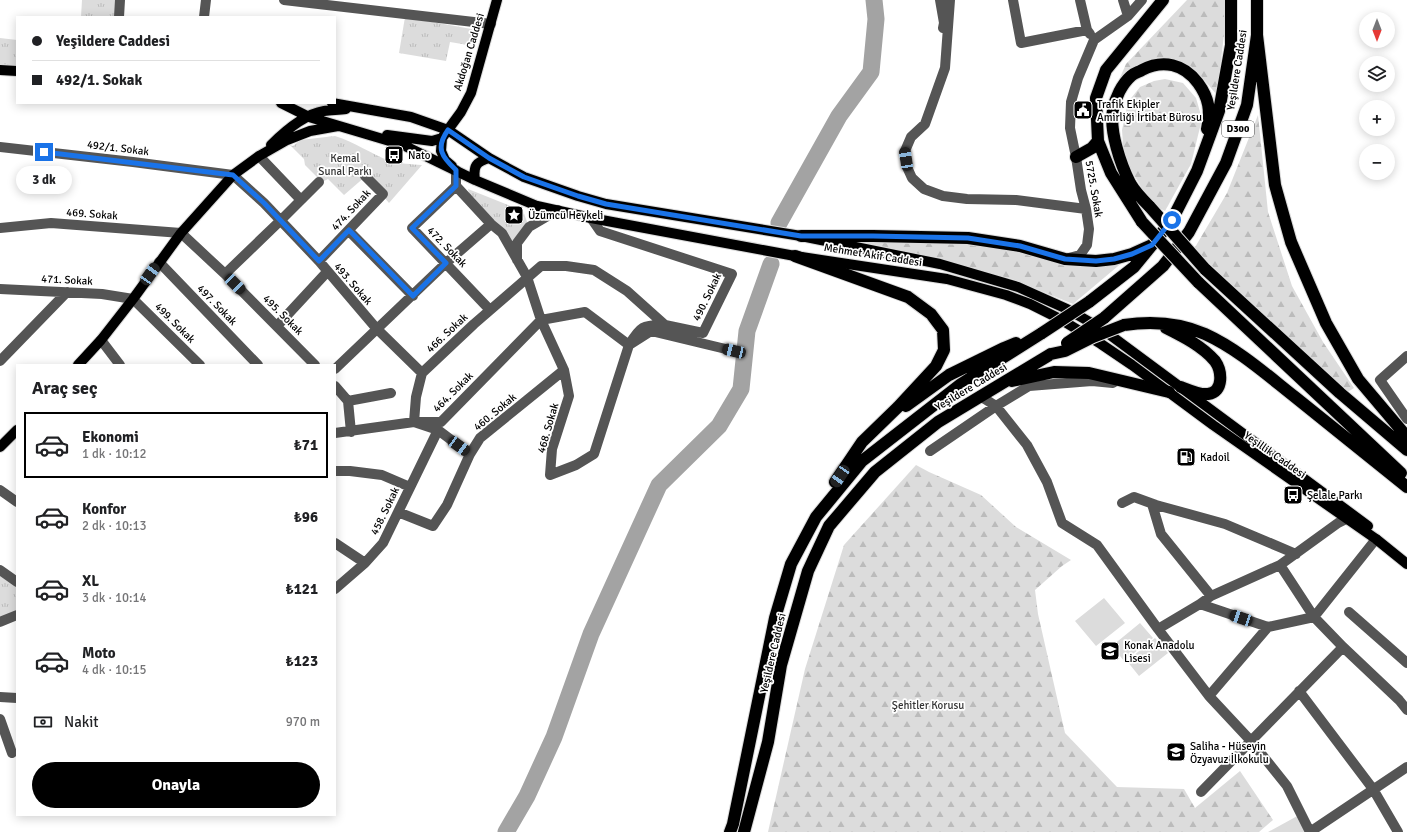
<!DOCTYPE html>
<html lang="tr">
<meta charset="utf-8">
<style>
:root{--surface:#fff;--page:#f6f6f6;--text:#202124;--muted:#757577;--line:#e0e0e0;--accent:#000}
body{margin:0;font-family:Signika,sans-serif;background:var(--page);color:var(--text);height:100vh;display:flex;flex-direction:column;font-size:15px;white-space:nowrap}
*{box-sizing:border-box;margin:0}
p{font-size:13px;color:var(--muted)}
.icon{flex:none;width:22px;height:22px;fill:none;stroke:currentColor;stroke-width:2;stroke-linecap:round;stroke-linejoin:round}
.map{position:relative;flex:1;overflow:hidden}
.drawer{position:absolute;left:16px;top:364px;width:320px;height:452px;display:flex;flex-direction:column;background:var(--surface);border-radius:0px;box-shadow:0 2px 10px #0003}
.drawer>*{flex:none}
.top-card{position:absolute;left:16px;top:16px;width:320px;height:88px;border-radius:0px;box-shadow:0 2px 10px #0003;display:grid;align-content:center;height:88px;padding:0 16px;background:var(--surface)}
.needle{width:26px;rotate:180deg}
.tools{position:absolute;left:1359px;top:12px;display:grid;gap:8px}
.tools a{display:grid;place-items:center;width:36px;height:36px;border-radius:50%;background:var(--surface);box-shadow:0 2px 10px #0003;font-size:20px}
.end{position:absolute;width:18px;height:18px;margin:-9px;border:5px solid #1a73e8;background:#fff;box-shadow:0 0 0 2px #fff}
.from{border-radius:50%}
.bubble{position:absolute;height:28px;border-radius:14px;background:var(--surface);box-shadow:0 2px 10px #0003;font-size:13px;font-weight:700;line-height:28px;text-align:center}
.car{position:absolute;width:12px;height:24px;margin:-12px -6px;border-radius:5px;box-shadow:0 0 3px 1px #0007;background:linear-gradient(#222 24%,#8ab4d8 0 40%,#222 0 76%,#8ab4d8 0 86%,#222 0)}
.top-card b{display:flex;align-items:center;gap:14px;height:38px;font-size:15px}
.top-card b+b{border-top:1px solid var(--line)}
.top-card i{width:10px;height:10px;background:var(--text)}
ul{padding:0;list-style:none}
li{display:flex;align-items:center;gap:12px;height:66px;margin:0 8px 6px;padding:0 8px;border:2px solid transparent;border-radius:0px}
li div{flex:1}
li b{display:block;font-size:15px}
li em{font-style:normal;font-weight:700}
li.active{border-color:var(--accent)}
li>.icon{width:36px;height:36px;stroke-width:1.5}
h2{padding:0 16px;font-size:18px;line-height:48px}
.pay{display:flex;align-items:center;gap:10px;height:44px;padding:0 16px;font-size:15px}
.pay p{margin-inline-start:auto}
.primary-button{display:flex;gap:8px;margin-top:auto;padding:8px 16px}
.primary-button a{flex:1;height:46px;border-radius:24px;background:var(--accent);color:#fff;font-size:16px;font-weight:700;line-height:46px;text-align:center}
.map>svg:first-child{display:block}
.grass{fill:#dcdcdc}
.forest{fill:url(#forest-firs)}
.park{fill:url(#park-tufts)}
.lines{fill:none;stroke-linecap:round;stroke-linejoin:round}
.river{stroke:#a3a3a3;stroke-width:17}
.major-casing{stroke:#dbdbdb;stroke-width:12}
.highway-casing{stroke:#dbdbdb;stroke-width:14}
.minor{stroke:#555;stroke-width:10}
.major{stroke:#000;stroke-width:10}
.highway{stroke:#000;stroke-width:12}
.highway-bridge-casing{stroke:#dbdbdb;stroke-width:14;stroke-linecap:butt}
.highway-bridge{stroke:#000;stroke-width:12}
.route{stroke:#1a73e8;stroke-width:5}
.labels{text-anchor:middle;dominant-baseline:central;stroke-width:3.5;stroke-linejoin:round;paint-order:stroke}
.shield{fill:#fff;stroke:#4c4c4c;stroke-width:1}
.shield-label{font-size:10px;font-weight:bold;fill:#000}
.street-label{font-size:11px;fill:#000;stroke:#fff}
.poi-label{font-size:11px;fill:#000;stroke:#fff;text-anchor:start}
.park-label{font-size:11px;fill:#333;stroke:#fff}
</style>
<div class="map">
<svg width="1407" height="832" viewBox="0 0 1407 832">
<defs>
<pattern id="forest-firs" width="22" height="20" patternUnits="userSpaceOnUse"><rect width="22" height="20" fill="#dcdcdc"/><path d="M5 1l3.5 6h-7zM16 11l3.5 6h-7z" fill="#bbb"/></pattern>
<pattern id="park-tufts" width="24" height="20" patternUnits="userSpaceOnUse"><rect width="24" height="20" fill="#dcdcdc"/><path d="M3 7l-1-3M5 7V3M7 7l1-3M15 17l-1-3M17 17v-4M19 17l1-3" fill="none" stroke="#bbb"/></pattern>
</defs>
<rect width="100%" height="100%" fill="#fff"/>
<path class="grass" d="M1104,598L1125,623L1096,646L1075,621Z
M1140,623L1153,638L1124,661L1112,646Z
M1155,638L1168,653L1139,676L1127,661Z
M1301,814L1308,832H1268Z"/>
<path class="forest" d="M1187,0H1225V26L1217,95L1199,74L1172,61L1150,62L1111,98L1126,64Z
M1165,79L1183,83L1196,98L1202,119L1191,164L1165,211L1151,204L1124,158L1122,130L1128,102L1140,87L1154,81Z
M1258,115L1268,212L1292,286L1323,342L1354,388L1346,393L1194,249L1227,193Z
M839,237L981,244L1124,261L1073,304L1012,279Z
M916,465L929,472L981,495L1016,527L1071,560L1062,566L1035,590L1038,614L1065,733L1117,787L1184,789L1195,808L1240,771L1273,820L1259,832H768L805,669L844,545Z"/>
<path class="park" d="M82,0H120L119,17H81Z
M405,17L477,30L474,46L450,42L446,61L399,53Z
M0,38L17,40V71L0,70Z
M335,136C355,142 371,154 390,161C400,164 411,164 422,165L389,203L366,176L344,195L328,179L322,182L305,165L304,159L290,145L293,146L300,140Z
M468,189L523,211L529,227L517,243L504,237L471,203Z
M0,574L17,582V615L0,622Z"/>
<g class="lines">
<path class="river" d="M779,223L839,116L871,72L876,19L874,0
M506,832L527,796L554,737L591,634L659,485L719,426L741,389L747,331L771,264"/>
<defs>
<path id="major" d="M0,70L17,71
M281,103L309,117L403,145L475,180L537,206L591,218L795,256L947,279L1006,295L1030,304L1060,319L1101,344L1132,365L1213,425L1376,539L1407,564
M332,103L411,117L448,130L489,158L524,177L578,196L606,204L801,236L940,264L1018,287L1067,309L1102,329L1368,526
M387,135L432,141L442,138
M271,145C284,132 305,114 324,111C331,110 339,110 346,109
M452,166L445,160L441,151L442,138L461,112L471,93L497,0
M475,180C473,166 476,162 489,158
M78,365L101,340L133,299L181,233L233,175L259,156L287,140L310,131L338,126
M0,447L17,430"/>
<path id="highway" d="M1257,35L1275,185L1291,242L1326,323L1358,379L1407,437
M1076,157L1092,148L1098,141
M1150,207C1143,200 1135,192 1130,183C1121,165 1109,131 1113,110C1115,98 1122,84 1131,76C1134,73 1139,72 1142,70C1163,59 1184,64 1198,83C1209,98 1211,111 1207,129
M1142,222L1111,173L1098,141L1096,98L1106,70L1163,0
M801,236H873L968,238L1020,246L1065,259L1096,261L1114,259L1132,254L1152,245
M795,256L908,297L931,314L943,330L944,350L936,366L898,407L862,442L835,482
M1205,269L1340,393L1407,450
M1198,282L1401,473
M1089,302L1134,267L1152,245L1172,220L1197,171L1219,111L1231,45V0
M1104,318L1163,266L1189,232L1226,163L1247,105L1257,35V0
M1124,325C1151,321 1180,323 1205,334C1238,349 1267,375 1295,397C1332,427 1370,457 1407,487
M1166,328C1184,337 1202,346 1215,361C1222,371 1224,392 1208,394C1199,395 1189,390 1181,387
M1012,381L1054,372L1089,373L1169,392
M906,406L949,375L1004,348L1016,343
M730,832L733,824L775,618L791,564L816,517L862,461L961,384L1042,333
M744,832L768,742L781,665L808,571L829,526L875,472L938,422L1051,354"/>
</defs>
<use href="#major" class="major-casing"/>
<use href="#highway" class="highway-casing"/>
<path class="minor" d="M284,0L491,24
M940,0L944,23L943,28
M950,0L945,68L925,124L911,137L905,151L907,167L912,178L924,189L943,196L967,199L1016,200L1086,209
M1013,0L1021,43L1087,30
M1080,0L1087,30L1090,34
M1123,0L1128,16
M119,17L120,0
M204,17L206,0
M0,147L133,162L233,175L264,203L319,261L376,328L422,373
M259,156L301,200
M456,170V186L491,224L502,233L527,277L541,320L564,370L569,396L552,449L550,475L576,465L594,454L629,345L651,331L734,351
M456,186L412,228L490,310
M0,228L51,223L181,233L225,274L315,365
M349,231L413,296
M1069,258L1080,255L1087,245L1089,229L1086,209L1081,190L1076,157L1070,128L1071,102L1078,78L1094,40L1128,16L1142,0
M517,260V243L529,227L558,210
M319,261L383,194L365,176
M159,262L258,365
M225,274L280,221L319,182
M0,289L102,294L133,299L200,365
M277,326L327,272
M101,340L120,365
M1407,356L1380,380L1407,419
M0,361L67,292
M335,369L446,263L491,224
M335,386L348,401L351,432
M980,396L996,406L1027,445L1047,482L1062,523L1097,545L1158,629L1209,696L1251,741L1287,786L1310,832
M348,401L391,393
M335,433L414,422H441L541,320L585,312L629,345C640,327 643,324 665,325
M930,451L996,406L1029,386L1092,381L1113,383
M470,454L438,430L414,422L416,397L422,373L474,324L541,266H566L594,270L627,291L665,325L703,333L732,274L600,231L591,218
M335,471H350L382,475L410,487
M0,490L17,502
M1122,503L1134,497L1156,505L1225,524L1296,554
M1152,504L1161,534L1211,596
M398,512L433,526L447,505L470,454L480,438L564,370
M335,543L365,563
M1280,565L1314,617L1343,647L1399,700L1407,710
M0,570L17,582
M335,589L365,563L383,543L438,430
M1200,604L1268,627
M1349,612L1407,663
M0,622L17,615
M1158,629L1200,604L1211,596L1280,565L1338,523L1346,519
M1299,691L1373,789L1398,832
M1209,696L1268,627L1314,617L1376,539
M0,697L17,698
M0,719L12,753
M1201,792L1343,647
M1310,832L1407,767"/>
<use href="#major" class="major"/>
<use href="#highway" class="highway"/>
<defs>
<path id="highway-bridge" d="M1150,207L1205,269
M1142,222L1198,282
M1042,333L1089,302
M1067,343L1104,318
M1051,354L1065,351L1093,337L1124,325"/>
</defs>
<use href="#highway-bridge" class="highway-bridge-casing"/>
<use href="#highway-bridge" class="highway-bridge"/>
</g>
<g class="lines">
<path class="route" d="M44,152L233,175L264,203L319,261L349,230L413,296L446,263L412,228L456,186V170C442,157 435,148 448,130L489,158L524,177L578,196L606,204L801,236H873L968,238L1020,246L1065,259L1096,261L1114,259L1132,254L1152,245L1172,220"/>
</g>
<defs>
<symbol id="civic-square" viewBox="-11 -11 22 22"><rect x="-9" y="-9" width="18" height="18" rx="4" fill="#000" stroke="#fff"/><path d="M-.6-6.5H3V-4.5H.6V-3L4-1V1h2V6H-6V1h2V-1L-.6-3ZM-1.2 2.5V6h2.4V2.5Z" fill="#fff"/></symbol>
<symbol id="bus-square" viewBox="-11 -11 22 22"><rect x="-9" y="-9" width="18" height="18" rx="4" fill="#000" stroke="#fff"/><path d="M-5-6H5V4H4V6H2V4H-2V6H-4V4H-5ZM-3.5-4V0h7V-4ZM-3.5 1.2v1.5H-2V1.2ZM2 1.2v1.5H3.5V1.2Z" fill="#fff"/></symbol>
<symbol id="sight-square" viewBox="-11 -11 22 22"><rect x="-9" y="-9" width="18" height="18" rx="4" fill="#000" stroke="#fff"/><path d="M0-6L1.8-2.2L6-1.7L2.9 1.2L3.7 5.4L0 3.3L-3.7 5.4L-2.9 1.2L-6-1.7L-1.8-2.2Z" fill="#fff"/></symbol>
<symbol id="fuel-square" viewBox="-11 -11 22 22"><rect x="-9" y="-9" width="18" height="18" rx="4" fill="#000" stroke="#fff"/><path d="M-5.5-6h7V0h2V4h1.3V-2.5L3-4.5l.8-.8L6-3V5H2.5V1h-1V6h-7ZM-4.2-4.7v3.2H.2V-4.7Z" fill="#fff"/></symbol>
<symbol id="school-square" viewBox="-11 -11 22 22"><rect x="-9" y="-9" width="18" height="18" rx="4" fill="#000" stroke="#fff"/><path d="M0-5L7-2L0 1L-7-2ZM-4 1L0 2.5L4 1V4Q0 6-4 4Z" fill="#fff"/></symbol>
</defs>
<g fill-rule="evenodd">
<use href="#civic-square" x="1072" y="99" width="22" height="22"/>
<use href="#bus-square" x="383" y="144" width="22" height="22"/>
<use href="#sight-square" x="503" y="204" width="22" height="22"/>
<use href="#fuel-square" x="1175" y="446" width="22" height="22"/>
<use href="#bus-square" x="1282" y="484" width="22" height="22"/>
<use href="#school-square" x="1099" y="640" width="22" height="22"/>
<use href="#school-square" x="1165" y="741" width="22" height="22"/>
</g>
<g class="labels">
<rect class="shield" x="1222" y="121" width="32" height="16" rx="3"/>
<g class="shield-label">
<text x="1238" y="129">D300</text>
</g>
<g class="street-label">
<text transform="translate(469 52) rotate(-73)">Akdoğan Caddesi</text>
<text transform="translate(1237 70) rotate(-81)">Yeşildere Caddesi</text>
<text transform="translate(118 148) rotate(7)">492/1. Sokak</text>
<text transform="translate(1094 189) rotate(80)">5725. Sokak</text>
<text transform="translate(351 210) rotate(-47)">474. Sokak</text>
<text transform="translate(92 214) rotate(4)">469. Sokak</text>
<text transform="translate(447 247) rotate(46)">472. Sokak</text>
<text transform="translate(873 255) rotate(9)">Mehmet Akif Caddesi</text>
<text transform="translate(67 280) rotate(3)">471. Sokak</text>
<text transform="translate(353 284) rotate(49)">493. Sokak</text>
<text transform="translate(707 297) rotate(-64)">490. Sokak</text>
<text transform="translate(217 305) rotate(46)">497. Sokak</text>
<text transform="translate(283 315) rotate(45)">495. Sokak</text>
<text transform="translate(175 323) rotate(45)">499. Sokak</text>
<text transform="translate(447 333) rotate(-43)">466. Sokak</text>
<text transform="translate(971 387) rotate(-31)">Yeşildere Caddesi</text>
<text transform="translate(453 392) rotate(-45)">464. Sokak</text>
<text transform="translate(495 412) rotate(-40)">460. Sokak</text>
<text transform="translate(548 428) rotate(-74)">468. Sokak</text>
<text transform="translate(1275 455) rotate(35)">Yeşillik Caddesi</text>
<text transform="translate(385 511) rotate(-64)">458. Sokak</text>
<text transform="translate(773 653) rotate(-77)">Yeşildere Caddesi</text>
</g>
<g class="poi-label">
<text x="1097" y="104">Trafik Ekipler<tspan x="1097" dy="13">Amirliği İrtibat Bürosu</tspan></text>
<text x="408" y="155">Nato</text>
<text x="528" y="215">Üzümcü Heykeli</text>
<text x="1200" y="457">Kadoil</text>
<text x="1307" y="495">Şelale Parkı</text>
<text x="1124" y="645">Konak Anadolu<tspan x="1124" dy="13">Lisesi</tspan></text>
<text x="1190" y="746">Saliha - Hüseyin<tspan x="1190" dy="13">Özyavuz İlkokulu</tspan></text>
</g>
<g class="park-label">
<text x="345" y="158">Kemal<tspan x="345" dy="13">Sunal Parkı</tspan></text>
<text x="928" y="705">Şehitler Korusu</text>
</g>
</g>
</svg>
<div class="tools">
<a><svg class="needle" viewBox="-14 -14 28 28"><path d="M0-13l5 13h-10z" fill="#e53935"/><path d="M0 13l5-13h-10z" fill="#757577"/></svg></a>
<a><svg class="icon" aria-label="layers" viewBox="0 0 24 24"><path d="M12 4l9 5-9 5-9-5zM3 14l9 5 9-5"/></svg></a>
<a>+</a>
<a>−</a>
</div>
<i class="end from" style="left:1172px;top:220px"></i>
<i class="end" style="left:44px;top:152px"></i>
<div class="bubble" style="left:16px;top:166px;width:56px">3 dk</div>
<i class="car" style="left:906px;top:159px;rotate:351deg"></i>
<i class="car" style="left:150px;top:274px;rotate:35deg"></i>
<i class="car" style="left:235px;top:284px;rotate:135deg"></i>
<i class="car" style="left:734px;top:351px;rotate:283deg"></i>
<i class="car" style="left:459px;top:446px;rotate:126deg"></i>
<i class="car" style="left:840px;top:476px;rotate:214deg"></i>
<i class="car" style="left:1241px;top:618px;rotate:289deg"></i>
<div class="top-card">
<b><i class="from"></i>Yeşildere Caddesi</b>
<b><i></i>492/1. Sokak</b>
</div>
<section class="drawer">
<h2>Araç seç</h2>
<ul>
<li class="active"><svg class="icon" aria-label="car" viewBox="0 0 24 24"><path d="M5 17H2v-5l4-1 3-4h7l3 4 3 1v5h-3M9 17h6M6 11h13"/><circle cx="7" cy="17" r="2"/><circle cx="17" cy="17" r="2"/></svg><div><b>Ekonomi</b><p>1 dk · 10:12</p></div><em>₺71</em></li>
<li><svg class="icon" aria-label="car" viewBox="0 0 24 24"><path d="M5 17H2v-5l4-1 3-4h7l3 4 3 1v5h-3M9 17h6M6 11h13"/><circle cx="7" cy="17" r="2"/><circle cx="17" cy="17" r="2"/></svg><div><b>Konfor</b><p>2 dk · 10:13</p></div><em>₺96</em></li>
<li><svg class="icon" aria-label="car" viewBox="0 0 24 24"><path d="M5 17H2v-5l4-1 3-4h7l3 4 3 1v5h-3M9 17h6M6 11h13"/><circle cx="7" cy="17" r="2"/><circle cx="17" cy="17" r="2"/></svg><div><b>XL</b><p>3 dk · 10:14</p></div><em>₺121</em></li>
<li><svg class="icon" aria-label="car" viewBox="0 0 24 24"><path d="M5 17H2v-5l4-1 3-4h7l3 4 3 1v5h-3M9 17h6M6 11h13"/><circle cx="7" cy="17" r="2"/><circle cx="17" cy="17" r="2"/></svg><div><b>Moto</b><p>4 dk · 10:15</p></div><em>₺123</em></li>
</ul>
<div class="pay"><svg class="icon" aria-label="cash" viewBox="0 0 24 24"><path d="M3 7h18v10H3z"/><circle cx="12" cy="12" r="2"/></svg>Nakit<p>970 m</p></div>
<div class="primary-button"><a>Onayla</a></div>
</section>
</div>
